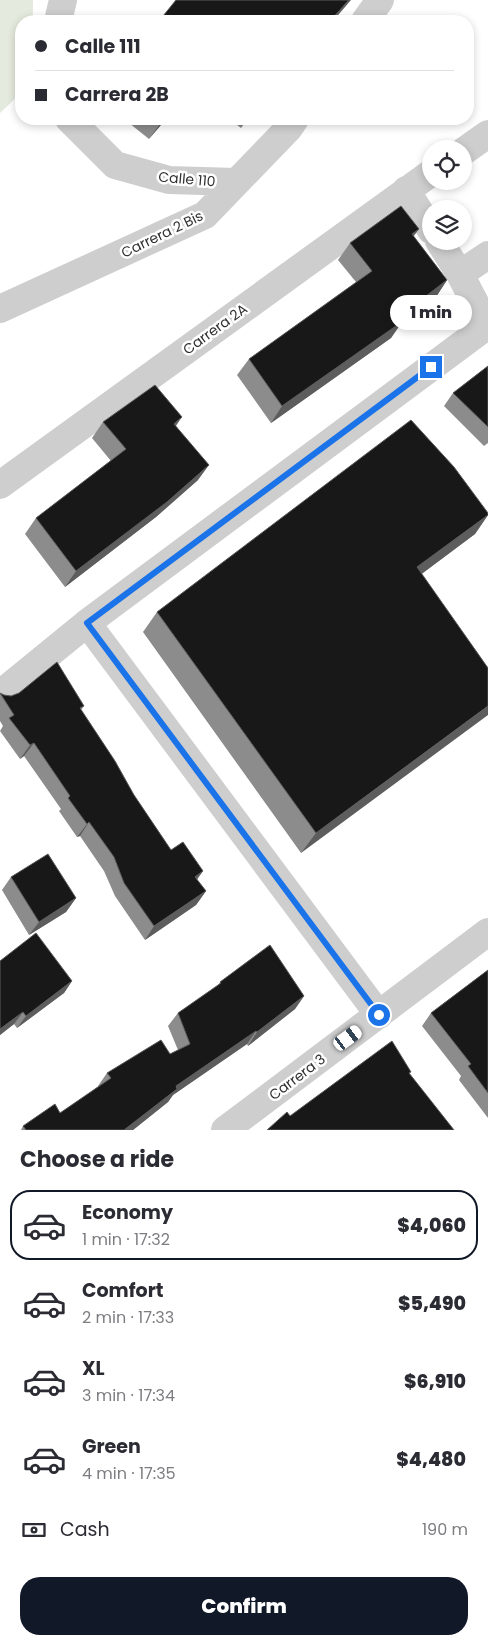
<!DOCTYPE html>
<meta charset="utf-8">
<style>
:root{--surface:#fff;--page:#f7f7f7;--text:#2b2b33;--muted:#7c7c81;--line:#e1e1e2;--accent:#111827}
body{margin:0;font-family:Poppins,sans-serif;background:var(--page);color:var(--text);height:100vh;display:flex;flex-direction:column;font-size:19px;white-space:nowrap}
*{box-sizing:border-box;margin:0}
p{font-size:16px;color:var(--muted)}
.icon{flex:none;width:28px;height:28px;fill:none;stroke:currentColor;stroke-width:2;stroke-linecap:round;stroke-linejoin:round}
.map{position:relative;height:1130px;overflow:hidden}
.sheet{display:flex;flex-direction:column;background:var(--surface);flex:1}
.sheet>*{flex:none}
.top-card{position:absolute;left:15px;top:15px;width:459px;height:110px;border-radius:20px;box-shadow:0 2px 8px #0003;display:grid;align-content:center;height:110px;padding:0 20px;background:var(--surface)}
.fabs{position:absolute;left:422px;top:140px;display:grid;gap:10px}
.fabs a{display:grid;place-items:center;width:50px;height:50px;border-radius:50%;background:var(--surface);box-shadow:0 2px 8px #0003;font-size:25px}
.end{position:absolute;width:22px;height:22px;margin:-11px;border:6px solid #1a73e8;background:#fff;box-shadow:0 0 0 2px #fff}
.from{border-radius:50%}
.bubble{position:absolute;height:35px;border-radius:18px;background:var(--surface);box-shadow:0 2px 8px #0003;font-size:16px;font-weight:800;line-height:35px;text-align:center}
.car{position:absolute;width:15px;height:30px;margin:-15px -8px;border-radius:6px;box-shadow:0 0 4px 1px #0007;background:linear-gradient(#fff 24%,#345 0 40%,#fff 0 76%,#345 0 86%,#fff 0)}
.top-card b{display:flex;align-items:center;gap:18px;height:48px;font-size:19px}
.top-card b+b{border-top:1px solid var(--line)}
.top-card i{width:12px;height:12px;background:var(--text)}
ul{padding:0;list-style:none}
li{display:flex;align-items:center;gap:15px;height:70px;margin:0 10px 8px;padding:0 10px;border:2px solid transparent;border-radius:20px}
li div{flex:1}
li b{display:block;font-size:19px}
li em{font-style:normal;font-weight:800}
li.on{border-color:var(--accent)}
li>.icon{width:45px;height:45px;stroke-width:1.5}
h2{padding:0 20px;font-size:22px;line-height:60px}
.pay{display:flex;align-items:center;gap:12px;height:55px;padding:0 20px;font-size:19px}
.pay p{margin-inline-start:auto}
.primary-button{display:flex;gap:10px;margin-top:auto;padding:10px 20px}
.primary-button a{flex:1;height:58px;border-radius:20px;background:var(--accent);color:#fff;font-size:20px;font-weight:800;line-height:58px;text-align:center}
.map>svg:first-child{display:block}
.green{fill:#e4eadd}
.lines{fill:none;stroke-linecap:round;stroke-linejoin:round}
.minor{stroke:#cecece;stroke-width:28}
.wall{fill:#8c8c8c}
.shaded-wall{fill:#5d5d5d}
.building{fill:#181818;stroke:#5d5d5d}
.route{stroke:#1a73e8;stroke-width:6}
.labels{text-anchor:middle;dominant-baseline:central;stroke-width:5;stroke-linejoin:round;paint-order:stroke}
.street-label{font-size:14px;fill:#313131;stroke:#fff}
</style>
<div class="map">
<svg width="488" height="1130" viewBox="0 0 488 1130">
<rect width="100%" height="100%" fill="#fff"/>
<path class="green" d="M0,0H33V21H21V93L0,113Z"/>
<g class="lines">
<path class="minor" d="M58,21L63,0
M365,21L380,0
M69,119L115,165L169,180L236,182
M464,151L488,134
M406,190L431,230
M439,241L460,274L487,326
M460,274L488,255
M0,309L205,215L289,128L295,119
M0,485L431,173
M87,623L379,1015
M0,694L87,623L488,325
M225,1130L488,932"/>
</g>
<path class="wall" d="M124,119H166L149,139Z
M229,119H248L241,128Z
M419,229L413,236L447,280L436,297L402,322L391,338L271,423L237,375L249,359L356,282L338,260L350,243Z
M488,366V443L484,446L444,406L453,393Z
M103,422L176,426L198,480L156,517L65,587L25,534L36,518L111,461L92,438Z
M488,513V515L475,534L421,574L488,668L301,853L143,632L157,612Z
M0,693L4,695L84,706L81,710L134,795L171,850L203,871L197,879L206,891L196,905L145,940L115,896L104,871L80,836L77,837L59,811L61,809L24,756L20,759L0,731L3,726L0,721Z
M11,877L76,898L66,912L29,935L2,890Z
M0,961L72,981L64,993L17,1028L14,1024L0,1035Z
M488,970V1118L459,1080L461,1076L422,1026L431,1013Z
M220,982L304,996L295,1009L248,1046L247,1044L173,1095L168,1102L133,1130H21L23,1126L60,1113L98,1087V1086L107,1073L170,1054L178,1050L168,1026L178,1013L218,986Z"/>
<path class="shaded-wall" d="M349,0H351L333,21H330Z
M164,119H166L149,139L160,124Z
M419,229L407,245L412,234Z
M447,280L436,297L402,322L391,338L271,423L282,406Z
M182,417L171,433L174,424Z
M209,465L198,480L156,517L65,587L76,571Z
M488,515L475,534L403,588L417,567Z
M488,706V715L301,853L316,833Z
M34,743L24,756L20,759L30,745Z
M89,822L80,836L77,837L87,824Z
M203,871L193,885L195,877Z
M206,891L196,905L145,940L154,926Z
M76,898L66,912L29,935L39,922Z
M72,981L64,993L17,1028L26,1016Z
M304,996L295,1009L248,1046L257,1032Z
M23,1012L14,1024L0,1035V1029Z
M256,1031L247,1044L173,1095L168,1102L133,1130H124L176,1086Z"/>
<path class="building" d="M176,0H349L330,21H159Z
M153,119H164L160,124Z
M401,206L419,229L412,234L447,280L400,316L403,321L282,406L249,359L372,271L350,243Z
M488,366V427L453,393Z
M155,385L182,417L174,424L209,465L167,502L76,571L36,518L126,449L103,422Z
M411,420L454,467L488,513V515L417,567L488,668V706L316,833L157,612Z
M57,662L84,706L80,708L115,761L134,795L171,850L183,842L203,871L195,877L206,891L154,926L124,883L114,857L89,822L87,824L68,798L70,796L34,743L30,745L9,718L14,715L0,693L4,695L11,696L19,693Z
M48,854L76,898L39,922L11,877Z
M36,933L72,981L26,1016L23,1012L0,1029V961Z
M270,945L304,996L257,1032L256,1031L176,1086L177,1089L124,1130H26L23,1126L55,1104L60,1113L111,1078L107,1073L161,1040L170,1054L190,1044L178,1013L221,983L220,982Z
M488,970V1093L468,1066L471,1064L431,1013Z
M392,1041L411,1072L409,1073L454,1130H267L287,1112L290,1116Z"/>
<g class="lines">
<path class="route" d="M379,1015L87,623L431,367"/>
</g>
<g class="labels">
<g class="street-label">
<text transform="translate(187 179) rotate(5)">Calle 110</text>
<text transform="translate(162 234) rotate(-26)">Carrera 2 Bis</text>
<text transform="translate(215 329) rotate(-36)">Carrera 2A</text>
<text transform="translate(297 1077) rotate(-37)">Carrera 3</text>
</g>
</g>
</svg>
<div class="fabs">
<a><svg class="icon" aria-label="locate" viewBox="0 0 24 24"><circle cx="12" cy="12" r="6"/><path d="M12 2v4M12 18v4M2 12h4M18 12h4"/></svg></a>
<a><svg class="icon" aria-label="layers" viewBox="0 0 24 24"><path d="M12 4l9 5-9 5-9-5zM3 14l9 5 9-5"/></svg></a>
</div>
<i class="end from" style="left:379px;top:1015px"></i>
<i class="end" style="left:431px;top:367px"></i>
<div class="bubble" style="left:390px;top:295px;width:82px">1 min</div>
<i class="car" style="left:348px;top:1038px;rotate:54deg"></i>
<div class="top-card">
<b><i class="from"></i>Calle 111</b>
<b><i></i>Carrera 2B</b>
</div>
</div>
<section class="sheet">
<h2>Choose a ride</h2>
<ul>
<li class="on"><svg class="icon" aria-label="car" viewBox="0 0 24 24"><path d="M5 17H2v-5l4-1 3-4h7l3 4 3 1v5h-3M9 17h6M6 11h13"/><circle cx="7" cy="17" r="2"/><circle cx="17" cy="17" r="2"/></svg><div><b>Economy</b><p>1 min · 17:32</p></div><em>$4,060</em></li>
<li><svg class="icon" aria-label="car" viewBox="0 0 24 24"><path d="M5 17H2v-5l4-1 3-4h7l3 4 3 1v5h-3M9 17h6M6 11h13"/><circle cx="7" cy="17" r="2"/><circle cx="17" cy="17" r="2"/></svg><div><b>Comfort</b><p>2 min · 17:33</p></div><em>$5,490</em></li>
<li><svg class="icon" aria-label="car" viewBox="0 0 24 24"><path d="M5 17H2v-5l4-1 3-4h7l3 4 3 1v5h-3M9 17h6M6 11h13"/><circle cx="7" cy="17" r="2"/><circle cx="17" cy="17" r="2"/></svg><div><b>XL</b><p>3 min · 17:34</p></div><em>$6,910</em></li>
<li><svg class="icon" aria-label="car" viewBox="0 0 24 24"><path d="M5 17H2v-5l4-1 3-4h7l3 4 3 1v5h-3M9 17h6M6 11h13"/><circle cx="7" cy="17" r="2"/><circle cx="17" cy="17" r="2"/></svg><div><b>Green</b><p>4 min · 17:35</p></div><em>$4,480</em></li>
</ul>
<div class="pay"><svg class="icon" aria-label="cash" viewBox="0 0 24 24"><path d="M3 7h18v10H3z"/><circle cx="12" cy="12" r="2"/></svg>Cash<p>190 m</p></div>
<div class="primary-button"><a>Confirm</a></div>
</section>
